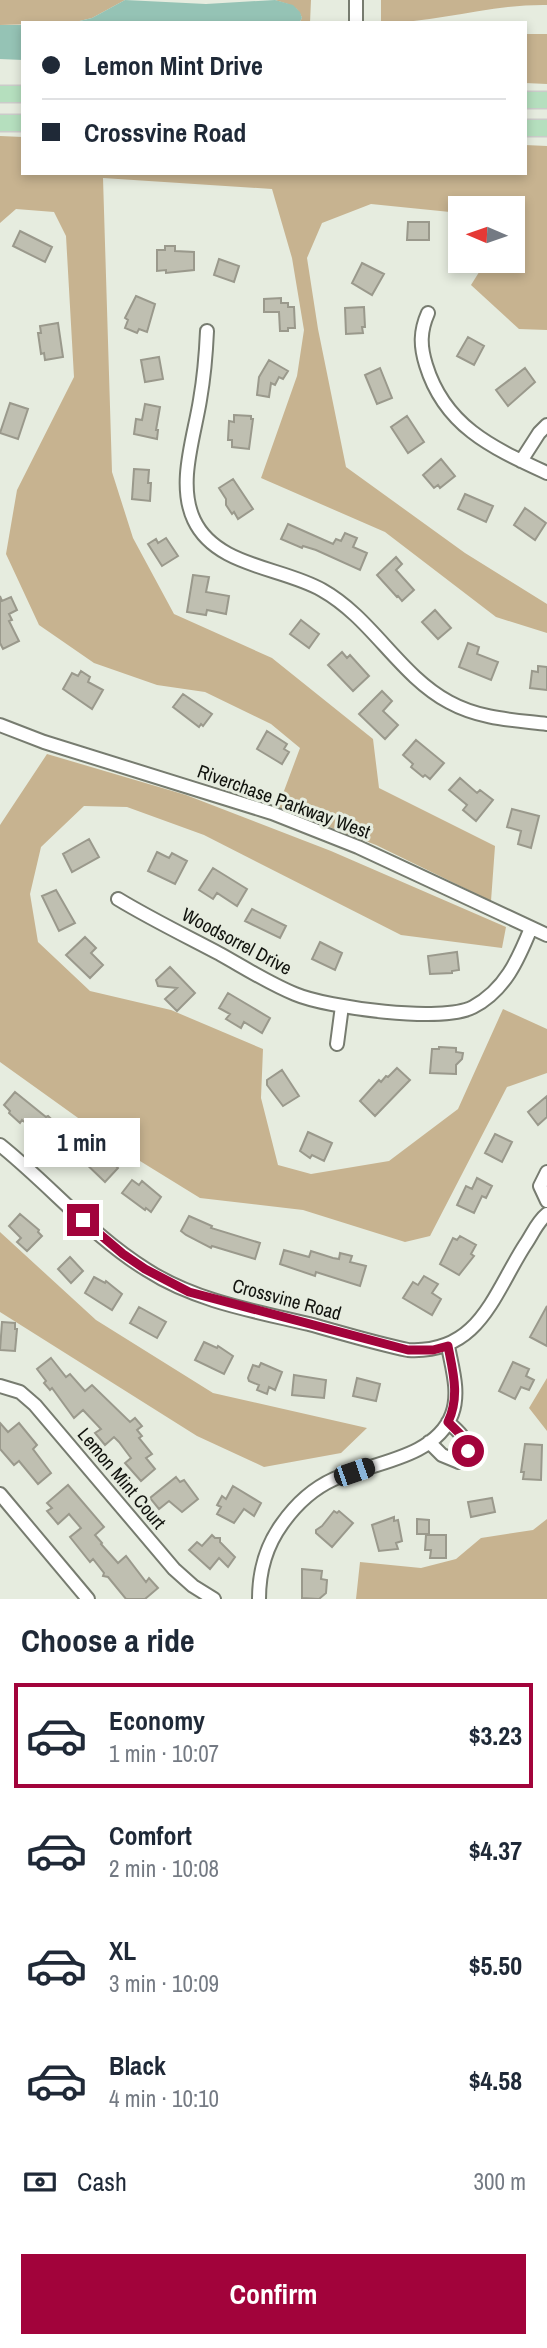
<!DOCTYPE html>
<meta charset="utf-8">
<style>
:root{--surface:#fff;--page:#f6f6f7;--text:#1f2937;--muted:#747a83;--line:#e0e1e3;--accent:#a2033b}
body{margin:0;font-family:"Archivo Narrow",sans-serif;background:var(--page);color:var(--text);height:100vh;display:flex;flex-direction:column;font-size:26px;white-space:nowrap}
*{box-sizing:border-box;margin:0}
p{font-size:23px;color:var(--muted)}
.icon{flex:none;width:38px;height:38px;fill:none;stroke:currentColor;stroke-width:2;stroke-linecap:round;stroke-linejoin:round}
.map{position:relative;height:1599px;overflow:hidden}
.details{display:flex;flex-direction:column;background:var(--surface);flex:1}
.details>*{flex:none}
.hud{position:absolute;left:21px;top:21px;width:506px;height:154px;border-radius:0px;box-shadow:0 4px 10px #0003;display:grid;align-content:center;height:154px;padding:0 21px;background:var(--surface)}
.needle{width:46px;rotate:272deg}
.fabs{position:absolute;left:448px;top:196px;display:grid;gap:14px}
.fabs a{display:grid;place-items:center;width:77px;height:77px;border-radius:0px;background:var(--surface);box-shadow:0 4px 10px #0003;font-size:35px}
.end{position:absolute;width:32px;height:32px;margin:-16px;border:9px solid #a2033b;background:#fff;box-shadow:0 0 0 4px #fff}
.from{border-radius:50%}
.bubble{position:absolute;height:49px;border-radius:0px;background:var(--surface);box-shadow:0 4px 10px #0003;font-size:23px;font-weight:800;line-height:49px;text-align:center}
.car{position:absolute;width:21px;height:42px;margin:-21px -10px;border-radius:9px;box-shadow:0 0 5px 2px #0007;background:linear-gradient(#222 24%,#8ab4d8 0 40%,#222 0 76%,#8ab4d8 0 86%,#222 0)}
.hud b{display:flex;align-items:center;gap:24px;height:66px;font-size:26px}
.hud b+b{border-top:2px solid var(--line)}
.hud i{width:18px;height:18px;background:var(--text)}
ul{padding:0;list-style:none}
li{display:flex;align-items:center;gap:21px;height:105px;margin:0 14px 10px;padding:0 7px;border:4px solid transparent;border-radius:0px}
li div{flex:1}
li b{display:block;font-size:26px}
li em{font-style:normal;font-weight:800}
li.current{border-color:var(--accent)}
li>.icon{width:63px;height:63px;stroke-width:1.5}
h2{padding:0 21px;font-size:32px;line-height:84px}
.pay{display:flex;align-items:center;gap:18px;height:77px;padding:0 21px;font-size:26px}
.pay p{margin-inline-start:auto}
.cta{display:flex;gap:14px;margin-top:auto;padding:14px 21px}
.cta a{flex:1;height:80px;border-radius:0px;background:var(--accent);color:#fff;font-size:28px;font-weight:800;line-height:80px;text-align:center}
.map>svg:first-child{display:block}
.forest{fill:#c7b390}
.water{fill:#95c3b5}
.building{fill:#bfbfb1;stroke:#9a998c;stroke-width:2}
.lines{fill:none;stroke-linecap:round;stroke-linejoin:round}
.minor-casing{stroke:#777c70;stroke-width:16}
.major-casing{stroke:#cbcbca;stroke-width:19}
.minor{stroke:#fff;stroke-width:12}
.major{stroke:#b5dfbe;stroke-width:16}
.route{stroke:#a2033b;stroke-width:9}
.labels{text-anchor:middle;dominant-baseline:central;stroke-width:6;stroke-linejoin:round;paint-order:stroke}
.street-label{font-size:19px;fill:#11130e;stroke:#e6ecdf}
</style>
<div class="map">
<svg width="547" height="1599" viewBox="0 0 547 1599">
<rect width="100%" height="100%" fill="#e6ecdf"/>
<path class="forest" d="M0,0H125L92,18L71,23L0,25Z
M275,0H311L310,23H299L302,18C298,5 287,4 275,0Z
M381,0H547V5C491,4 437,23 381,23Z
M525,34H547V84L525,83Z
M0,136L23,137V173H525V145L547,146V330L519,329L471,285L486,261H513V208H460V213L371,204L322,223L307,258L318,329L346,467L465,553L547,604V633L496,617L385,532L261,478L297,376L304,330L292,258L272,189L103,178L112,472L133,538L174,614L272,658L373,739L379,788L495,846L491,901L376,845L278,807L300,748L271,724L205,692L157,685L94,663L39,625L6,554L17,490L74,377L66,236L54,212L16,209L0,223Z
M47,754L186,795L331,851L506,927L502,948L401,935L204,835L127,807L84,806L41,847L30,894L38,942L90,991L171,1010L263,1049L261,1098L278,1165L311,1174L389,1161L458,1109L503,1009L547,1029V1073L507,1087L430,1236L405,1242L303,1210L200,1198L127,1153L0,1062V825Z
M0,1232L96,1320L213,1393L367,1428L341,1453L264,1467L197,1436L0,1312Z
M547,1378V1431L529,1408Z
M547,1519V1599H356L360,1562L421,1568L456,1559L481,1538L533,1530Z"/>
<path class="water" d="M125,0L206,4L275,0L293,5L300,12L302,18L299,23H71L92,18Z
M0,25H23V60L0,59Z"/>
<path class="building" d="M408,222H429V240H407Z
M20,231L52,247L45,262L13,246Z
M165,246H175V251L194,252V270L166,273V270L157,271V250H165Z
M219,259L239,266L234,282L214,275Z
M362,263L384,274L372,295L352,283Z
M136,296L155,304L147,332L139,329L137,333L125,328L128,320L125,318Z
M281,298V303H288V307H294L295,328H288V331H280L279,312H264V299Z
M364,307L365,327H362L363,333L346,334L345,308Z
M58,323L63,357L45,360L44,353L41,354L38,333H41L40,326Z
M468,337L484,346L474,365L457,356Z
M159,357L163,379L145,382L141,360Z
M269,360L288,371L283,379L279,377L275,385L271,383L269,397L257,395L259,377Z
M380,368L392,398L377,404L365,375Z
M525,368L535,382L508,406L496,390Z
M10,403L28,409L18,439L0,433Z
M145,404L160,407L156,430H158L157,439L134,434L136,419L142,420Z
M234,415L251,416V419H253L249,449L232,447V440H228L229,421L234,422Z
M407,416L424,442L408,453L391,427Z
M441,459L455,476L440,488L438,485L434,488L423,475Z
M134,469L149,470L148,483H151L150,501L132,499Z
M233,479L253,509L238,519L234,512L232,514L226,505V499L219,488Z
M465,494L493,506L486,522L458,509Z
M525,508L546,523L535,540L514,525Z
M288,524L333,544L336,539L341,541L345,533L357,538L353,547L367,553L360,570L316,550L303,546L302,548L281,539Z
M166,538L178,556L162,566L148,544L156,539L158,543Z
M396,557L402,564L396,570L414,590L402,601L398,596L397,597L377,575Z
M193,575L209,577L206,592L229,596L226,614L207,610L206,615L187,612Z
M0,596L2,601L11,597L17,610L9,614L12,620L9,621L19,641L3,649L0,643Z
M435,610L451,628L438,639L422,622Z
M301,620L319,634L309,648L290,634Z
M468,643L479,647L477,654L498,662L491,680L459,667Z
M342,652L347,658L350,655L369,676L353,691L328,665Z
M538,666L547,667V690L530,688L532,671L538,672Z
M81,671L90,677L88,682L103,690L92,709L63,689L72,673L78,676Z
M382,691L392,701L383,711L398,725L385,739L359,714Z
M183,694L212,714L203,726L201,724L199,727L173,707Z
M267,731L287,744L284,749L289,752L282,764L257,749Z
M416,740L444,763L430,779L425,775L423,777L411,767L413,764L403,755Z
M460,778L477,793L480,790L493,800L476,821L463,810L467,805L449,790Z
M512,809L539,816L531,848L518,844L521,831L507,827Z
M89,839L99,857L72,872L63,854Z
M157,852L169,858L172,853L187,861L175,884L148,871Z
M213,868L247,889L237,906L217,893L213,899L199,890Z
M56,890L75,923L59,931L42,896Z
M252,909L286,926L280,938L245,921Z
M85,937L96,948L91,953L103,965L90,978L66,955Z
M320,942L342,953L335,970L312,959Z
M457,952L459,970L452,971V973L430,974L428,956Z
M170,967L195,993L177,1011L165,999L177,988L158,986L156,980Z
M228,993L270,1018L262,1033L244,1022L241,1028L226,1019L230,1014L219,1008Z
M439,1047L456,1048V1052L463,1053L462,1059L456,1065V1074L430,1073L432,1049H439Z
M397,1068L410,1080L375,1116L360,1101L379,1080L381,1082L386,1076L388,1077Z
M282,1070L299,1096L283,1106L267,1085V1080Z
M15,1092L46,1117L48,1116L74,1140L61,1153L40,1136L41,1134L28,1122L27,1124L22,1120L20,1123L9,1113L10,1111L4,1105Z
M547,1096V1117L538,1125L528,1112Z
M308,1132L332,1143L324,1161L312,1155L310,1158L300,1151Z
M495,1134L512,1142L502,1162L485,1153Z
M94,1145L118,1168L105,1182L81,1159Z
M477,1178L492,1186L486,1198L482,1196L474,1213L457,1205L466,1186L472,1189Z
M132,1180L139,1185L142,1181L161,1197L151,1212L146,1208L145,1210L122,1193Z
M20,1214L39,1230L38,1232L42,1236L27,1251L17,1242L21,1238L9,1226Z
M189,1216L212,1226L211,1228L260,1243L255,1259L212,1246L211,1248L186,1235L181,1231Z
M460,1236L476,1245L471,1254L474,1256L459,1275L440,1264L453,1238L457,1240Z
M284,1250L309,1257L311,1251L333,1258L339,1259L340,1253L352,1256L350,1262L366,1266L360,1286L316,1272L315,1276L280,1264Z
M70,1257L83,1271L71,1283L58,1269Z
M424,1276L438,1284L432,1293L441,1299L432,1315L403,1298L413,1282L418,1285Z
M94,1277L105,1283L106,1281L122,1294L112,1310L85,1293Z
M547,1306V1346L530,1337Z
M139,1307L166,1322L157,1338L130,1323Z
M2,1322L15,1323V1329H17L15,1351L0,1350Z
M204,1342L217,1348L218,1346L233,1356L224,1374L195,1360Z
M51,1358L66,1377L70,1374L85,1391L92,1385L130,1422L135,1418L142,1426L137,1430L142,1436L139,1438L152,1454L146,1458L155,1469L141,1481L125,1463L131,1458L119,1442L114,1437L105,1445L95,1433L101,1429L83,1410L74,1418L52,1388L50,1390L44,1383L46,1381L37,1369Z
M513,1362L529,1369L526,1376L534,1380L529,1390L521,1387L515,1399L499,1391Z
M261,1363L282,1372L275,1390L269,1387L267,1394L257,1390L259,1385L249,1381L248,1378L253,1365L259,1367Z
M294,1375L326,1380L324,1398L292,1395Z
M357,1378L380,1384L376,1401L353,1396Z
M0,1423L8,1432L19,1423L37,1445L33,1449L51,1473L38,1484L19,1461L14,1465L0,1449Z
M525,1444L542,1445L541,1480L523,1479L524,1472H521Z
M176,1477L180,1482L184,1480L198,1499L182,1512L169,1501L159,1509L150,1498Z
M68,1485L104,1527L95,1535L102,1543L101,1544L118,1563L126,1556L146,1582L149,1578L158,1588L145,1599H126L108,1577L103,1576L104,1573L93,1559L90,1562L70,1537L81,1528L69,1514L58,1524L47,1511L52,1508L47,1503Z
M233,1486L261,1503L254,1516L244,1509L234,1523L217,1514L221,1507L217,1505L222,1496L226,1499Z
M492,1498L495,1512L471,1517L468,1502Z
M334,1511L337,1513L339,1511L353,1523L332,1547L316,1533V1530L322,1526Z
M394,1517V1521L398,1520L402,1541L396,1543L398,1549L379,1551L372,1525Z
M417,1519L429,1520V1534H417Z
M212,1535L215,1538H220V1542L235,1557L228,1567L219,1558L210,1569L189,1550L197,1542L202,1546Z
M426,1535H446V1558H430L431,1550H425Z
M302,1569L322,1571L321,1579L327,1580L326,1593L319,1599L302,1598Z"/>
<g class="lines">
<defs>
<path id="minor" d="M356,0V23
M428,313C420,331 420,346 426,365C445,427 493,448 547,473
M207,331C206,354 204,377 200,400C194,438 177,484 194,520C216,567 282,567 322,590C372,618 399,675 449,702C480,719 513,720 547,724
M521,461L539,433L547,425
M0,725L44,742L272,813L358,847L547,935
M118,899C151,919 186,936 220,954C245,968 270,984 295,994C328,1008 442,1023 473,1007C505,990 518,960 531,928
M337,1044L342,1006
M0,1145C50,1185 92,1236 147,1270C195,1301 254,1311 309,1324C342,1333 374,1343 408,1350C479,1354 493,1295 525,1245C532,1235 537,1222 547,1214
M547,1172L540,1186L547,1201
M0,1386L20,1392L35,1405L174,1569L193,1586L214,1599
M429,1442L442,1455L459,1462L466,1458C471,1441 460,1433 448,1422
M0,1494L88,1599
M259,1599C259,1572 266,1546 282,1524C296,1504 312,1489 334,1479C371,1463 436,1458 452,1414C460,1392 452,1368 448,1346"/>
<path id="major" d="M0,94H23
M525,100H547
M0,123H23
M525,128H547"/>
</defs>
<use href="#minor" class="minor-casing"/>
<use href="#major" class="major-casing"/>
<use href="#minor" class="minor"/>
<use href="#major" class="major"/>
</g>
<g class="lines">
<path class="route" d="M83,1220L123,1254L145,1269L189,1292L408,1350H433L448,1346C453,1372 460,1397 448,1422L466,1440L468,1451"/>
</g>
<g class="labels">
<g class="street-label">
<text transform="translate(284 801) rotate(20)">Riverchase Parkway West</text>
<text transform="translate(237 941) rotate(28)">Woodsorrel Drive</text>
<text transform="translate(287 1299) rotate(15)">Crossvine Road</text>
<text transform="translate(122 1478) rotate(50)">Lemon Mint Court</text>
</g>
</g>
</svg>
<div class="fabs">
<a><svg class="needle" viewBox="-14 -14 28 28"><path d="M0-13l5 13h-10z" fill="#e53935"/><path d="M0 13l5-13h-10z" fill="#747a83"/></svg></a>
</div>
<i class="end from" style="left:468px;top:1451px"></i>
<i class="end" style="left:83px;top:1220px"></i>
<div class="bubble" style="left:24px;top:1118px;width:116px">1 min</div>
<i class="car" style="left:354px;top:1472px;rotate:71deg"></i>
<div class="hud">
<b><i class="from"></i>Lemon Mint Drive</b>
<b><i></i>Crossvine Road</b>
</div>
</div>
<section class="details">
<h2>Choose a ride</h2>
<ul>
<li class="current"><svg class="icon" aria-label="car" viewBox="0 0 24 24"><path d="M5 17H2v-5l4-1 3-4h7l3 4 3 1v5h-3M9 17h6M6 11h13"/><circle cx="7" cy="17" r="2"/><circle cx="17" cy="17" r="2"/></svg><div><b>Economy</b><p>1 min · 10:07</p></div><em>$3.23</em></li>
<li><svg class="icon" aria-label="car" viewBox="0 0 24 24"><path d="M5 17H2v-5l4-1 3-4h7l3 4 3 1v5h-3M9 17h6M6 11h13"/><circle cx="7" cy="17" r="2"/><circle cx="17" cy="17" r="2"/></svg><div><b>Comfort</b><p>2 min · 10:08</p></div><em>$4.37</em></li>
<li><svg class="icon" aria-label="car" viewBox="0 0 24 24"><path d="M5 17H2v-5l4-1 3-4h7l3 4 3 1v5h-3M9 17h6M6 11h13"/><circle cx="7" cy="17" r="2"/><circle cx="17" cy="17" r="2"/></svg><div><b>XL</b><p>3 min · 10:09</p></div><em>$5.50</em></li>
<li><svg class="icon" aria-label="car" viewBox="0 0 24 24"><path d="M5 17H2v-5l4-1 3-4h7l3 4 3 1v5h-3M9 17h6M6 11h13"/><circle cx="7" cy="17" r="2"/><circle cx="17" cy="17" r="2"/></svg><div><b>Black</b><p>4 min · 10:10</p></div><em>$4.58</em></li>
</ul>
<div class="pay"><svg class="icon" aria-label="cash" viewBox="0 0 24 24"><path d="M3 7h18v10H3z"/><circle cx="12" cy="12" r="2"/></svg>Cash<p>300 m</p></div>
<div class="cta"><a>Confirm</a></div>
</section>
